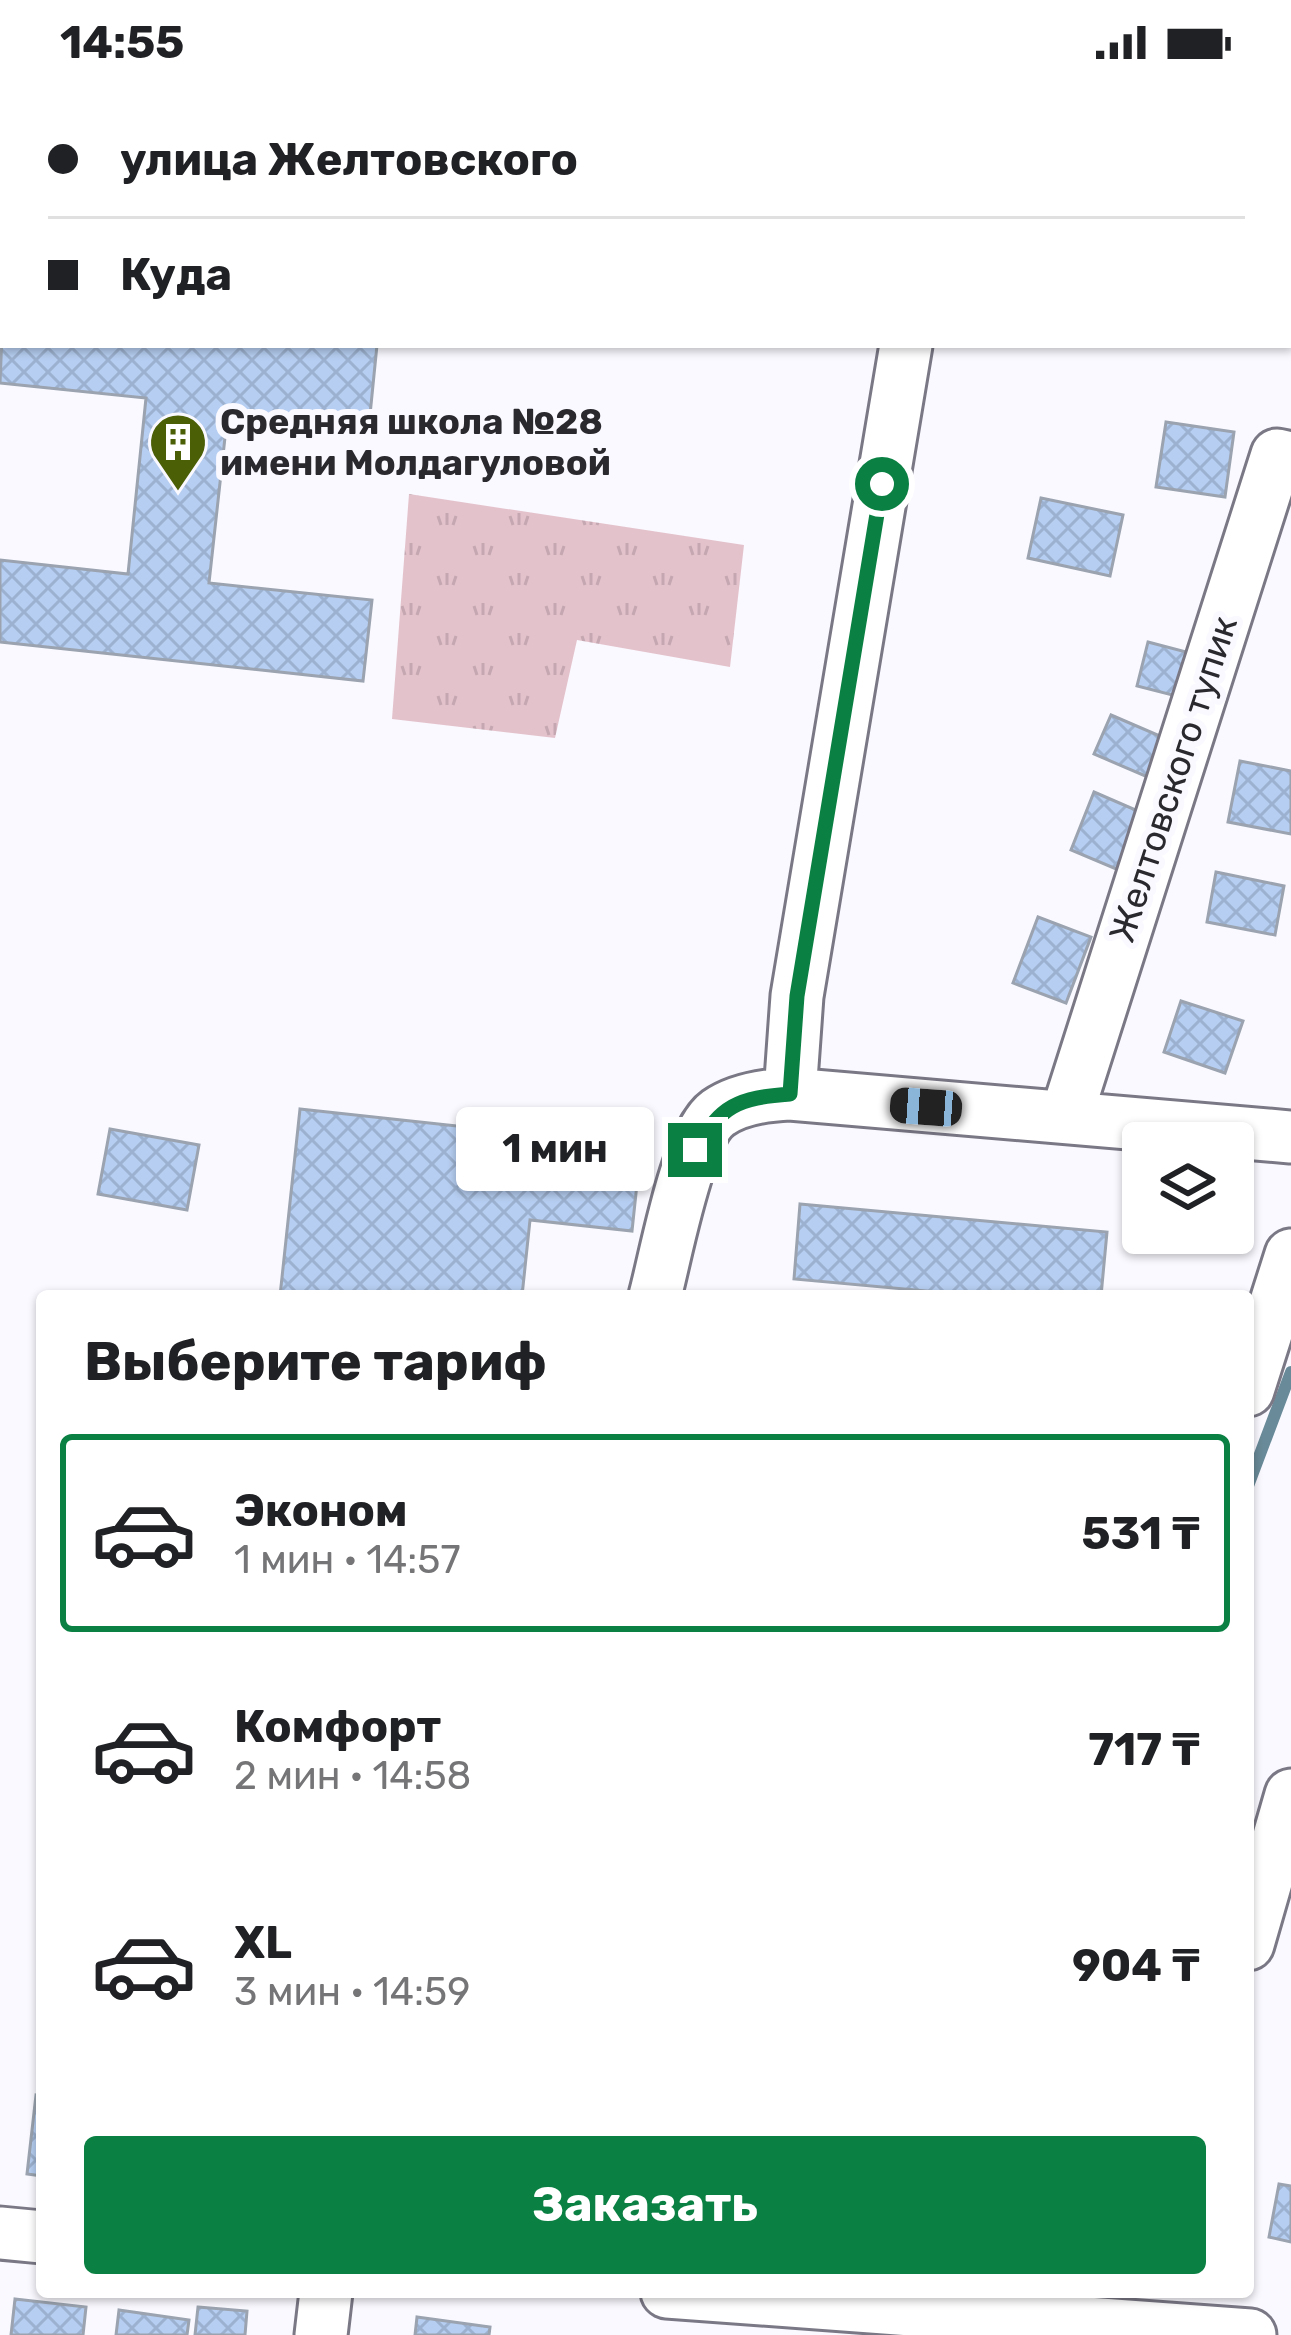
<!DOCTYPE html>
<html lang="ru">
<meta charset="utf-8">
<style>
:root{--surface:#fff;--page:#f6f6f6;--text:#202124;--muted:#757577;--line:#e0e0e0;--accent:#0b8043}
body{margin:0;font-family:Rubik,sans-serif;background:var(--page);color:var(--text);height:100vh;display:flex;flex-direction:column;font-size:45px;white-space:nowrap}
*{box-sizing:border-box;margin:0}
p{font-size:39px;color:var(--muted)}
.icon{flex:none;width:66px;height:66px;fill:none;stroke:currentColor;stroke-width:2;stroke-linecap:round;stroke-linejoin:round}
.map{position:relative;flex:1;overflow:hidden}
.side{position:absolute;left:36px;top:1206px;width:1218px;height:1008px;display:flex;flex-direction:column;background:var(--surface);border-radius:12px;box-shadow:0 3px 9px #0004}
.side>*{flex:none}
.top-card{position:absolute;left:0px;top:0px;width:1293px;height:264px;box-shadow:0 3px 9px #0004;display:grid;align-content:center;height:264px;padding:0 48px;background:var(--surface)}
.fabs{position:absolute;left:1122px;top:1038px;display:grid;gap:24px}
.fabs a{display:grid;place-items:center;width:132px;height:132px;border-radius:12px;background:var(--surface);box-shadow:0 3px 9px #0004;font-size:60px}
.end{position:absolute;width:54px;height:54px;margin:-27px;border:15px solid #0b8043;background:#fff;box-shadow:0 0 0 6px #fff}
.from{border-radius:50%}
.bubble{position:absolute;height:84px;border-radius:12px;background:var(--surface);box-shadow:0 3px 9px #0004;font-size:39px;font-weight:700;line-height:84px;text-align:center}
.car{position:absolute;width:36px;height:72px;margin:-36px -18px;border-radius:15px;box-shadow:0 0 9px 3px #0007;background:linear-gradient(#222 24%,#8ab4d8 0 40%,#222 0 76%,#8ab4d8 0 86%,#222 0)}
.top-card b{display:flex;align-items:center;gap:42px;height:114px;font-size:45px}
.top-card b+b{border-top:3px solid var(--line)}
.top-card i{width:30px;height:30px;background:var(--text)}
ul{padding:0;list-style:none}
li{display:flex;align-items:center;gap:36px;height:198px;margin:0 24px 18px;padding:0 24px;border:6px solid transparent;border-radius:12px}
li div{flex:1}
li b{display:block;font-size:45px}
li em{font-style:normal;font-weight:700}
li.on{border-color:var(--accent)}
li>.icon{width:108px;height:108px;stroke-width:1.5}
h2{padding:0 48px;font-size:54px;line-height:144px}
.action{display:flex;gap:24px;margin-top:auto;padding:24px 48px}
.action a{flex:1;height:138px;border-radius:12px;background:var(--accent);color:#fff;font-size:48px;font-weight:700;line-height:138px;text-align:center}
.status{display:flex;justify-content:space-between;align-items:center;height:84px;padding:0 60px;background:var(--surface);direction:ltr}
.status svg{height:33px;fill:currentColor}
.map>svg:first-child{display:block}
.grass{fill:url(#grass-tufts)}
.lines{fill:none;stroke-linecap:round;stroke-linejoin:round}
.stream{stroke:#698a98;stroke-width:12}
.building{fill:url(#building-cross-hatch);stroke:#9aa3af;stroke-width:3}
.minor-casing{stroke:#7a7885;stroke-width:57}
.path{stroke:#b5b4ba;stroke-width:8;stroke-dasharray:9 9;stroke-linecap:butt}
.minor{stroke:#fff;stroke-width:51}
.route{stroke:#0b8043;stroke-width:15}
.labels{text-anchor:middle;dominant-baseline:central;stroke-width:12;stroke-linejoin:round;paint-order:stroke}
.poi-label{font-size:36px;font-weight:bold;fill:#29292e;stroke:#faf9ff;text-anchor:start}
.street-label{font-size:36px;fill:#29292e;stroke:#faf9ff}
</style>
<div class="status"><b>14:55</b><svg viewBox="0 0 49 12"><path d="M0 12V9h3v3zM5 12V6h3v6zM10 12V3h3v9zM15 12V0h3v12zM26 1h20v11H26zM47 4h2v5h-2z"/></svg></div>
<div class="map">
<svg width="1291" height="2251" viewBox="0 0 1291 2251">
<defs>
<pattern id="grass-tufts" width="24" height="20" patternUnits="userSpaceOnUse" patternTransform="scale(3)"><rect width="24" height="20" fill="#e4c2cc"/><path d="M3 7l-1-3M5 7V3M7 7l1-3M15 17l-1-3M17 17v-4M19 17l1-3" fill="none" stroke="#c4a7b0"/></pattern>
<pattern id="building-cross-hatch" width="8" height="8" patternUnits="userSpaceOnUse" patternTransform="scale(3)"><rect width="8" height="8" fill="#b6cef1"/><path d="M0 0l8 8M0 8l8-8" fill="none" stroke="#9cb1cf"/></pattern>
</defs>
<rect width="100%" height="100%" fill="#faf9ff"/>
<path class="grass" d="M409,410L744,461L730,583L577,556L555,654L392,635Z"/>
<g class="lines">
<path class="stream" d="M1248,1402L1291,1288"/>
</g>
<path class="building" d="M3,227V261H377L369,341L228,326L209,499L372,516L363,597L0,558V476L128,490L146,314L0,299Z
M1166,338L1234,348L1225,413L1156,403Z
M1041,414L1123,431L1110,492L1028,474Z
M1148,558L1194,570L1184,614L1137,602Z
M1111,631L1167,655L1150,694L1094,670Z
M1240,677L1291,687V750L1228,738Z
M1094,708L1145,730L1121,787L1071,766Z
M1216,788L1284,802L1275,851L1207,838Z
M1038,833L1091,853L1066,919L1013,899Z
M1181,917L1243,937L1225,989L1164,968Z
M300,1025L641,1062L632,1147L530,1136L522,1212H280Z
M110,1045L199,1061L187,1126L98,1110Z
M800,1120L1107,1148L1101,1212H981L794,1195Z
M36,2011L42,2012V2092L27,2090Z
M1279,2100L1291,2102V2158L1269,2153Z
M15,2215L86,2223L83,2251H11Z
M198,2223L247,2227L245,2251H195Z
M119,2226L189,2236L187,2251H116Z
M417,2233L490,2243L489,2251H415Z"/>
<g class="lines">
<defs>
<path id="minor" d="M803,0L824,3
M1290,84H1291
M906,261L797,912L790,1010L1291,1053
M1066,1033L1277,371L1291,374
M655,1212C666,1172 687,1051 718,1029C738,1015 767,1011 790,1010
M1248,1306L1291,1171
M1248,1860L1291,1711
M0,2149L42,2153
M667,2208L1250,2251
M321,2251L326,2208"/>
</defs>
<use href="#minor" class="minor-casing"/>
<path class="path" d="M258,3L259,0"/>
<use href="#minor" class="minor"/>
</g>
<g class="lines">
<path class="route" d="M695,1066C721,1021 738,1014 790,1010L797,912L882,400"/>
</g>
<defs>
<symbol id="building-pin" viewBox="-11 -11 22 30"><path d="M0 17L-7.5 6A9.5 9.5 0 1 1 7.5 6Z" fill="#4b5f07" stroke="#faf9ff"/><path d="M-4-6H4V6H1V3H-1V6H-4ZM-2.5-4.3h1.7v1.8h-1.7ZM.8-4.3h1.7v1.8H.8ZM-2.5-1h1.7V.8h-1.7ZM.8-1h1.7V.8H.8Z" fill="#fff"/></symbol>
</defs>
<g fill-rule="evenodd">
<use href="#building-pin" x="145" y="325" width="66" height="90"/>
</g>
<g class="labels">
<g class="poi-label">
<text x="220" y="337">Средняя школа №28<tspan x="220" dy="41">имени Молдагуловой</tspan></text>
</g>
<g class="street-label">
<text transform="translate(1173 695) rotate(-72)">Желтовского тупик</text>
</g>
</g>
</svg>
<div class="fabs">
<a><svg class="icon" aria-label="layers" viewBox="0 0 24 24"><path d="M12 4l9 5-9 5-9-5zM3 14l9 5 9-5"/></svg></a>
</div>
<i class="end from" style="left:882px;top:400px"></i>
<i class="end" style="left:695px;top:1066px"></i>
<div class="bubble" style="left:456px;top:1023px;width:198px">1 мин</div>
<i class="car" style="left:926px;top:1023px;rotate:274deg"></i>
<div class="top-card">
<b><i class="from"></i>улица Желтовского</b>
<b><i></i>Куда</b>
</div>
<section class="side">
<h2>Выберите тариф</h2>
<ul>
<li class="on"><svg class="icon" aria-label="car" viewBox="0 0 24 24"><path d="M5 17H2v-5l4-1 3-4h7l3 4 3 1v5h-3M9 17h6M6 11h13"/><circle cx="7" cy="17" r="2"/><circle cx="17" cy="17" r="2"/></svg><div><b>Эконом</b><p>1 мин · 14:57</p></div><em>531 ₸</em></li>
<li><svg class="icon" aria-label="car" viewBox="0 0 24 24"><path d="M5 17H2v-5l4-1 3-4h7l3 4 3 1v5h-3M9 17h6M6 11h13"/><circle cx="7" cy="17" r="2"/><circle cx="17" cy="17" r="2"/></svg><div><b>Комфорт</b><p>2 мин · 14:58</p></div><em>717 ₸</em></li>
<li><svg class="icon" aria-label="car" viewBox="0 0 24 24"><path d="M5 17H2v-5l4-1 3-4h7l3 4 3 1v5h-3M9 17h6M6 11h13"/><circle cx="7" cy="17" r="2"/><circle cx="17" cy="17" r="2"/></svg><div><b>XL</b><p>3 мин · 14:59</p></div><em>904 ₸</em></li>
</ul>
<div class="action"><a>Заказать</a></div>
</section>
</div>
